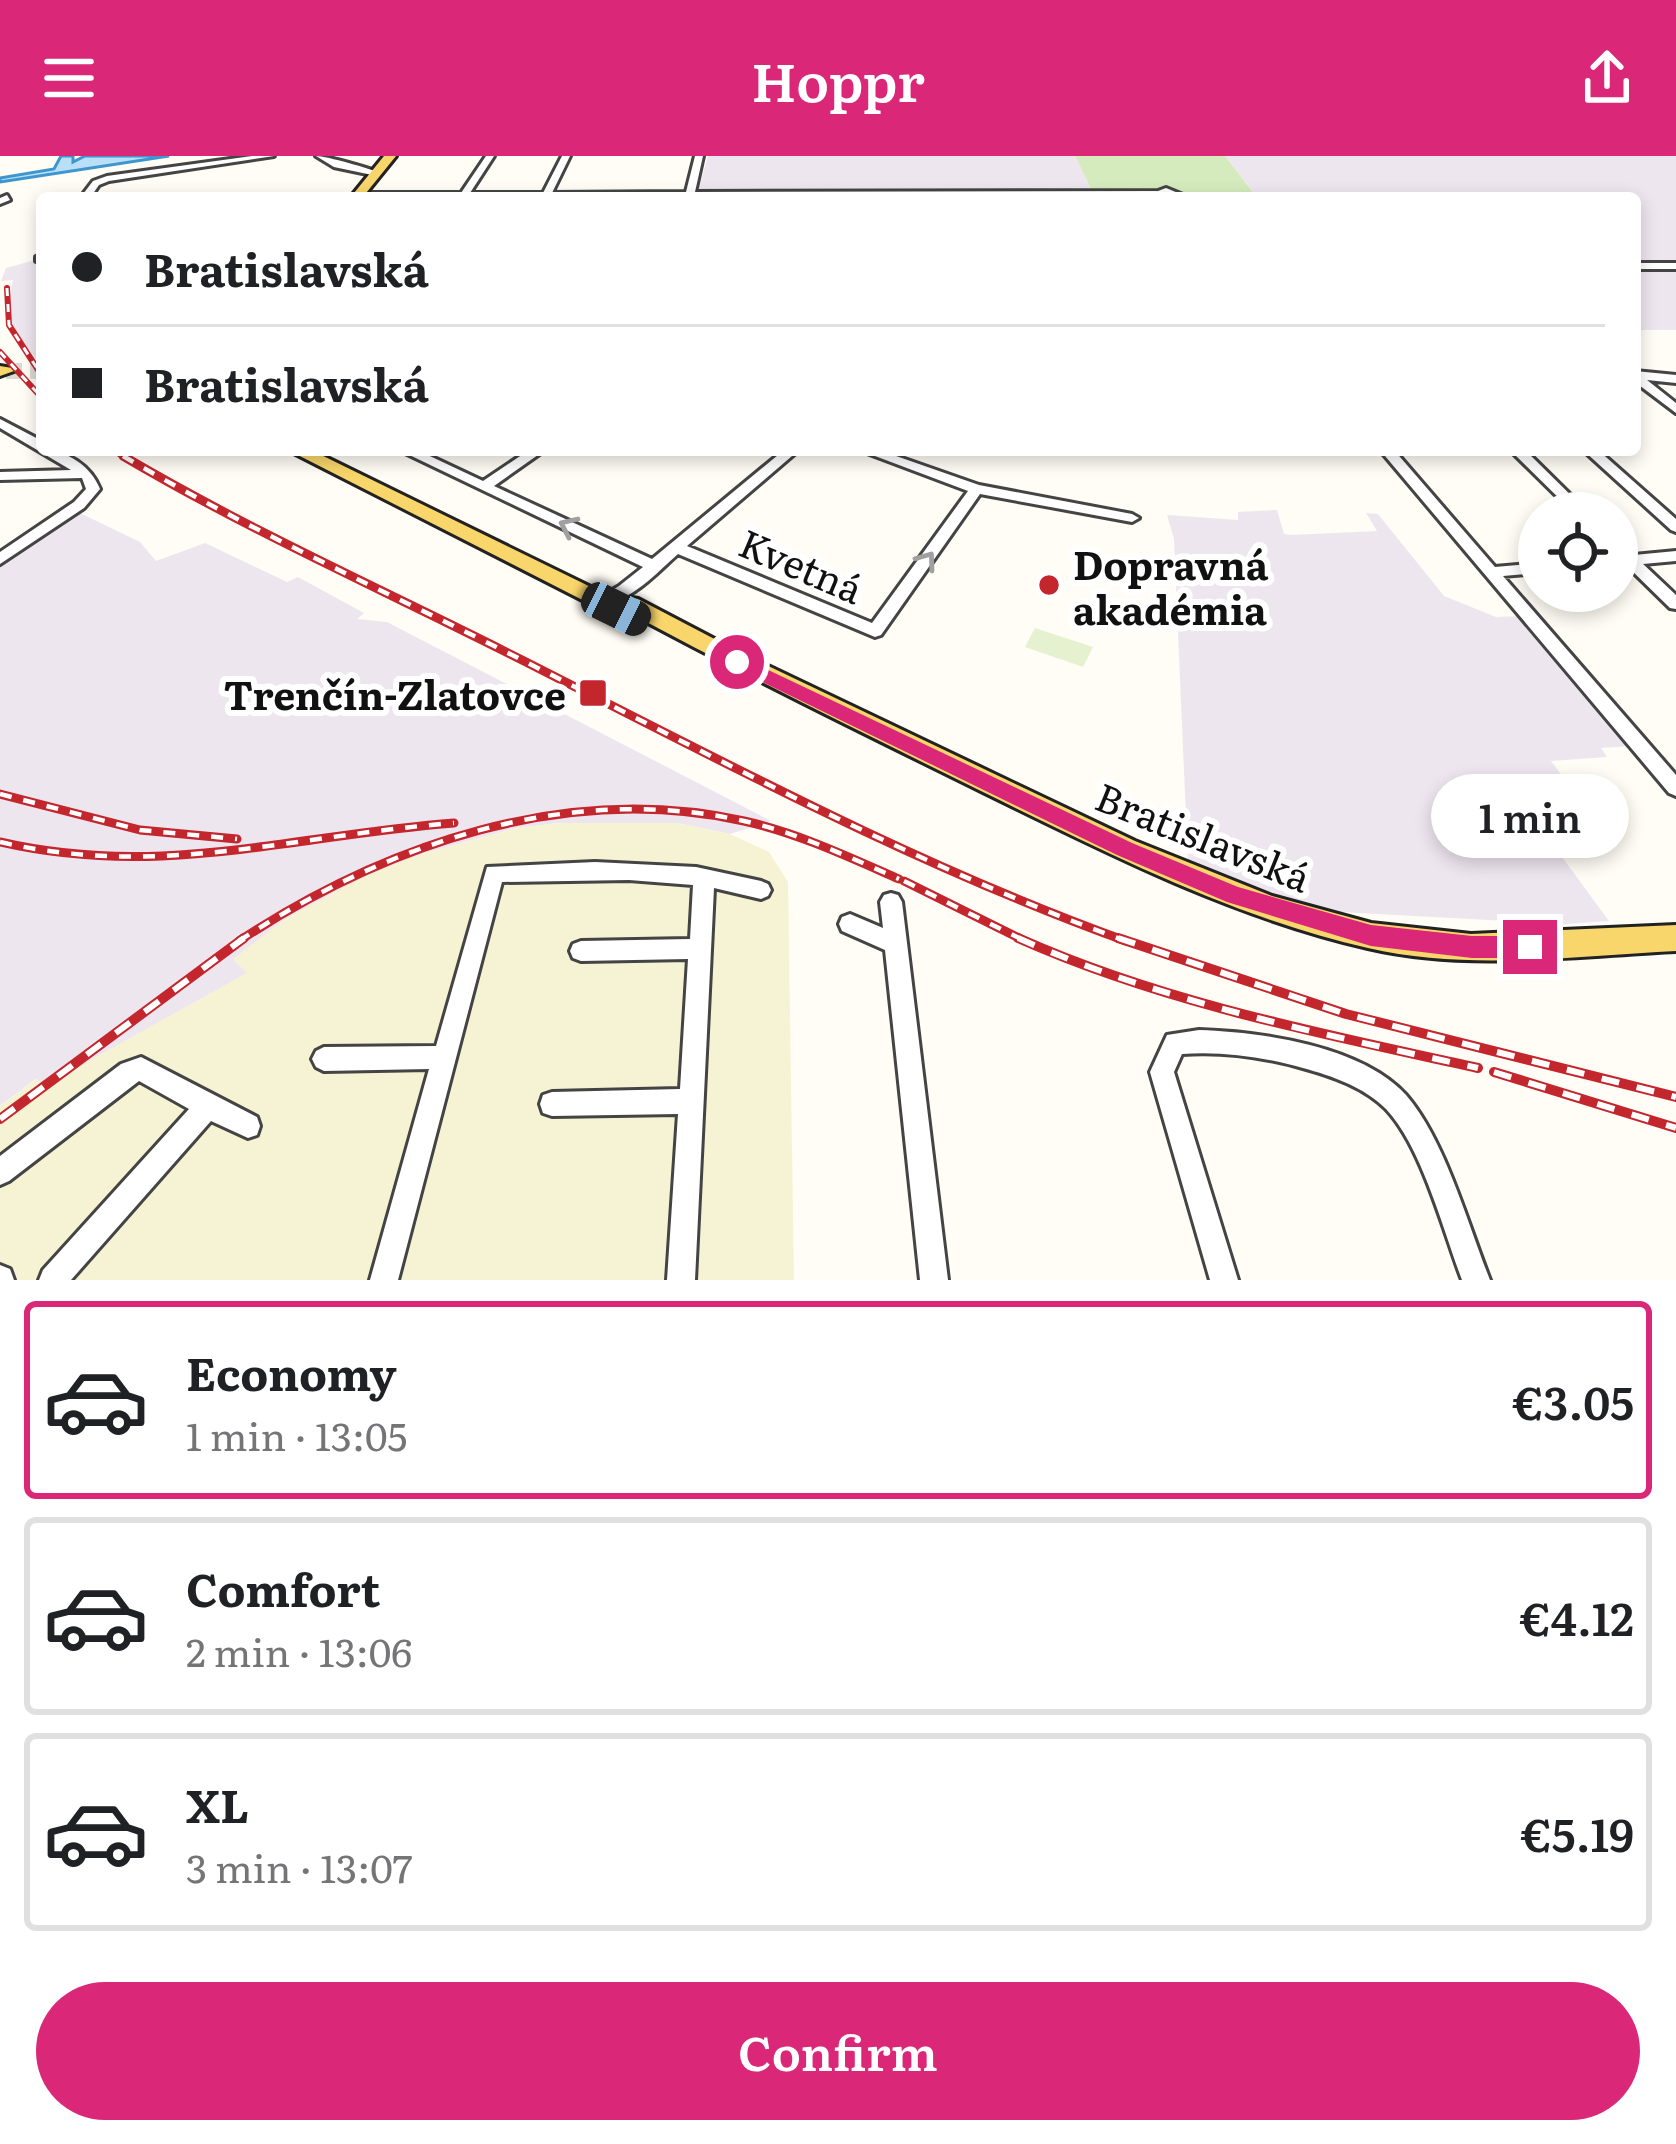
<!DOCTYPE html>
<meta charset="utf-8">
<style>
:root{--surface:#fff;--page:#f6f6f6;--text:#202124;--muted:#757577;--line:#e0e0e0;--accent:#db2777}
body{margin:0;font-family:Literata,serif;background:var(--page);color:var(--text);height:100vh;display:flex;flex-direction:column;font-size:45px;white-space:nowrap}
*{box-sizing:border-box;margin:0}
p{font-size:39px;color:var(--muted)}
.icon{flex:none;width:66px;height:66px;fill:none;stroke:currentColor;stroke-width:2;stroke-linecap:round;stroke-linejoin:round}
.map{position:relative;height:1124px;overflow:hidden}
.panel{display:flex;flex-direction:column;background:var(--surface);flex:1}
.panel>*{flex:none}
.top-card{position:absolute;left:36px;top:36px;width:1605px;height:264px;border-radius:12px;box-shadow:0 6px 18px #0003;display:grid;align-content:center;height:264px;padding:0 36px;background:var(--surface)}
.fabs{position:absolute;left:1518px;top:336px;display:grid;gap:24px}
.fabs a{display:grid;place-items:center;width:120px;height:120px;border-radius:50%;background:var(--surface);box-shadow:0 6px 18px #0003;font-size:60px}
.end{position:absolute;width:54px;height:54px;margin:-27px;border:15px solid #db2777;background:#fff;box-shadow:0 0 0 6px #fff}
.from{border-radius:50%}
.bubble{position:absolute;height:84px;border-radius:42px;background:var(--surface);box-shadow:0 6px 18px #0003;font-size:39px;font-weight:600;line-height:84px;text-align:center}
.car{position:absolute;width:36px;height:72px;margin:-36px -18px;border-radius:15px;box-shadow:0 0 9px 3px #0007;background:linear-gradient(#222 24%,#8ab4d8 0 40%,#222 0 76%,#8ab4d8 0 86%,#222 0)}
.top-card b{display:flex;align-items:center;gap:42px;height:114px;font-size:45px}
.top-card b+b{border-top:3px solid var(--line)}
.top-card i{width:30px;height:30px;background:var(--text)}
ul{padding:21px 0 0;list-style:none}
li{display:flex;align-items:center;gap:36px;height:198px;margin:0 24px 18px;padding:0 12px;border:6px solid var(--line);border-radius:12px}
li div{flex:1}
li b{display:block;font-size:45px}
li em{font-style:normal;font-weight:600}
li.on{border-color:var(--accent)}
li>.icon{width:108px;height:108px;stroke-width:1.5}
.primary-button{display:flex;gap:24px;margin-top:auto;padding:24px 36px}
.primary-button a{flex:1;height:138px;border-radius:72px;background:var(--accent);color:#fff;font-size:48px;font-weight:600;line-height:138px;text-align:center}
header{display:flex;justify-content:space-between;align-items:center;height:156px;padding:0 36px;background:var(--accent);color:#fff;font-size:54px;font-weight:600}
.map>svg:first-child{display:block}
.industrial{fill:#eee6ef}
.farmland{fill:#f6f3d4}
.green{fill:#d5ebbd}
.pitch{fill:#e6f2cf}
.water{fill:#b9e0f7;stroke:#3f96cf;stroke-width:3}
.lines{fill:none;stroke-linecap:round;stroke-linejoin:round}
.major-tunnel{stroke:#dbdad3;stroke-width:16;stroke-dasharray:16 8;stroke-linecap:butt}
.minor-casing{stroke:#444;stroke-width:6}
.major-casing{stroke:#222;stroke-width:6}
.minor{fill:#fff;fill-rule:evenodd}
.major{fill:#f9d66b;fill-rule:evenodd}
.rail-far2-casing{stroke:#c4262e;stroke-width:6}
.rail-far1-casing{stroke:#c4262e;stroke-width:9}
.rail-casing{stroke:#c4262e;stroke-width:10}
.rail-far2{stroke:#fff;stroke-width:3;stroke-dasharray:8;stroke-linecap:butt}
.rail-far1{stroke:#fff;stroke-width:4.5;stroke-dasharray:12;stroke-linecap:butt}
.rail{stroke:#fff;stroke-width:6;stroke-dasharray:18;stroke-linecap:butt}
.oneway{stroke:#a0a0a0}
.route{fill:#db2777}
.poi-dot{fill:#c4262e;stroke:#fff;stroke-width:4.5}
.labels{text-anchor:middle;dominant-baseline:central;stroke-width:12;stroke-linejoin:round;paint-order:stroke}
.poi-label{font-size:39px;font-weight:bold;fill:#111;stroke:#fff;text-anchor:start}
.street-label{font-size:39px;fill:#111;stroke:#fff}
</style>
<header><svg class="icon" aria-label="menu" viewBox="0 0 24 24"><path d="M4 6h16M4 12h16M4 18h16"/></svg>Hoppr<svg class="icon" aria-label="share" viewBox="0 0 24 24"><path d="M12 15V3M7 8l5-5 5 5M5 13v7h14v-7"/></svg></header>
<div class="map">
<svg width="1676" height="1124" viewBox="0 0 1676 1124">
<rect width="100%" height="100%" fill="#fffdf5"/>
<path class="industrial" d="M708,0H1075L1093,37L697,38Z
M1225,0H1676V174H1635V42H1258Z
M42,102V211L14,174L7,153L13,124L1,125L6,112Z
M1277,354L1284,378L1291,379L1377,375L1366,357L1378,358L1444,440L1496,461L1520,460L1632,590L1601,592L1607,601L1551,605L1583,648L1526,652L1609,765L1566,768L1340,756V761L1188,708L1174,383L1167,359L1238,364V356Z
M80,357L140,386L156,405L205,387L287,426L298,421L364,457L357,463L387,466L771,665L730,678L677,667H559L516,672L418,699L287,762L234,804L248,817L43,931L36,923L0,950V411Z"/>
<path class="farmland" d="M559,667H677L730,678L769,696L788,726L794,1124H0V950L37,923L44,930L247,817L233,803L287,762L363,721L418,699L516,672Z"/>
<path class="green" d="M1075,0H1225L1256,40L1093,37Z"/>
<path class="pitch" d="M1035,472L1093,491L1083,511L1025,491Z"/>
<path class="water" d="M61,0H73V6L85,0H169L0,26V22L54,13Z"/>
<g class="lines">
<path class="major-tunnel" d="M6,215H42"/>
<defs>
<path id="minor" d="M252,0H274L109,25L99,29L90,42H80L93,25L107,20Z
M316,0C327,0 370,13 381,17L377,20L334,11Z
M486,0H494L470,37H543L562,0H570L552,37L686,36L695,0H703L695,36L1158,35L1166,32L1183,39L1178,42L352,40L357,37H461Z
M7,39L10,44L0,48V42Z
M42,98V106L36,105V101Z
M1635,107H1676V113H1635Z
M1635,215L1676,219V227L1647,224L1676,247V257L1635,226Z
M0,263L42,285V294C67,294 91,310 100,333L84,352L0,408V396L74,346L86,333L82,322L0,324V316L71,314L0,272Z
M399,294H417L483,325L529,294H545L494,330L652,403L784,294H799L687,390L872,467L968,335L859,294H879L979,329L1132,358L1139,362L1132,366L980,338L881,479L875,481L678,398C656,417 630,448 599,447L597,443L619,430L643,411Z
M1380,294H1394L1495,411L1539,407V417L1503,420L1676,619V640L1669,637Z
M1510,294H1525L1589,357H1574Z
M1583,294H1598L1676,363V376L1671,374Z
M1617,386L1634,399L1676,395V405L1643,408L1676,439V453L1670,452L1626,409L1622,407L1617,400Z
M595,706L696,711L761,725L768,728L771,734L768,740L761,743L714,732L695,1124H667L678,958L552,960L543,957L540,948L543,939L552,936L680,933L688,803L581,805L573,802L570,795L573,788L581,785L690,783L693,729L629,724L502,726L398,1124H370L429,913L324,915L316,911L312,903L316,895L324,891L436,890L487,711Z
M891,737L898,739L902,746L948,1124H920L885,794L842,775L839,768L842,761L850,758L883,772L880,746L884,739Z
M1199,874C1261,876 1362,890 1406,939C1445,984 1468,1069 1490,1124H1462C1443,1074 1422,991 1386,953C1364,931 1332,920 1303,912C1264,901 1222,895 1182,898L1174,916L1238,1124H1210L1150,916L1167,879Z
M141,901L257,961L260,970L257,979L248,982L211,965L71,1124H39L43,1114L189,953L139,925L9,1025L0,1029V1000L121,908Z
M0,1109L10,1113L14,1124H0Z"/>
<path id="major" d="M384,0H396L362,42H350Z
M0,210L12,212L14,215L0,220Z
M288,294H311L603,437L638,443L745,499L1135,685L1272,740L1371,767L1471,778L1676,769V795C1575,800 1467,815 1368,792C1232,761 1105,696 981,635C861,576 741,517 624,454L614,458L606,456Z"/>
</defs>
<use href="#minor" class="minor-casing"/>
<use href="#major" class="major-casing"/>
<use href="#minor" class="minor"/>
<use href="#major" class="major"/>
<defs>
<path id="rail-far2" d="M7,132L9,169L42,220
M0,196L42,242
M112,294L128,303"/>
<path id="rail-far1" d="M123,300C252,376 388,436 522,504C720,604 917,710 1126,785
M0,638L140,674L237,683
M0,686C160,723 295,679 454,667
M904,725L1025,785
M239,785C386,688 567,626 744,665C798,677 849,701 899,723"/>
<path id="rail" d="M1018,782C1164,847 1323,878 1478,912
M1118,782L1346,858L1676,941
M1494,916L1676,972
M0,963L244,782"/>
</defs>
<use href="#rail-far2" class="rail-far2-casing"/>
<use href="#rail-far1" class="rail-far1-casing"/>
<use href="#rail" class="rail-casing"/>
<use href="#rail-far2" class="rail-far2"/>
<use href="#rail-far1" class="rail-far1"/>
<use href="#rail" class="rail"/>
</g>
<defs><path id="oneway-chevron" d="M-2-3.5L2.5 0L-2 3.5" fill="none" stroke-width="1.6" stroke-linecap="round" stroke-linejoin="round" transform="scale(3)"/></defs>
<g class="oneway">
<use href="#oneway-chevron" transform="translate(568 370) rotate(-155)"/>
<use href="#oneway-chevron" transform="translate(927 404) rotate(-54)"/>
</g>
<path class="route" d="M737,499L1132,687L1238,731L1371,769L1472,780H1530L1542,791L1530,802H1472L1371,790L1227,746L1117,699L730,510V501Z"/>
<g class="poi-dot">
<circle cx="1049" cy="429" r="12"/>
<rect x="578" y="522" width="30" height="30" rx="6"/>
</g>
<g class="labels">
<g class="poi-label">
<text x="1073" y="407">Dopravná<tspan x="1073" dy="45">akadémia</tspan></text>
<text x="566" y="537" text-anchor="end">Trenčín-Zlatovce</text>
</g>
<g class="street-label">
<text transform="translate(802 408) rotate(23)">Kvetná</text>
<text transform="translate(1204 679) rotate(22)">Bratislavská</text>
</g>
</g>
</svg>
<div class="fabs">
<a><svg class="icon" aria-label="locate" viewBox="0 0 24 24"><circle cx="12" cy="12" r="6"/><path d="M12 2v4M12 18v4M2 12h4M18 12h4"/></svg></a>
</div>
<i class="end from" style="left:737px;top:506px"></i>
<i class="end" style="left:1530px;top:791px"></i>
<div class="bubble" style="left:1431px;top:618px;width:198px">1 min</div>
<i class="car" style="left:616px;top:453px;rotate:116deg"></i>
<div class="top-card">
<b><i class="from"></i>Bratislavská</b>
<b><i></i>Bratislavská</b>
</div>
</div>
<section class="panel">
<ul>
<li class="on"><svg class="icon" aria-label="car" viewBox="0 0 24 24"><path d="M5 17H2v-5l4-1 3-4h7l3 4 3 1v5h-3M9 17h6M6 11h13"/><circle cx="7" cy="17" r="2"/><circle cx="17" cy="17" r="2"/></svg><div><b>Economy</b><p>1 min · 13:05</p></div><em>€3.05</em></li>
<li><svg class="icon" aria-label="car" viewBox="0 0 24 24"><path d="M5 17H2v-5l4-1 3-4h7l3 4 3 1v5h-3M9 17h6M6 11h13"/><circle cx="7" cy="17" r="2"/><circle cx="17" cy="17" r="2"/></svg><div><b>Comfort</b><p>2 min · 13:06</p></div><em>€4.12</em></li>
<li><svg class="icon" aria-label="car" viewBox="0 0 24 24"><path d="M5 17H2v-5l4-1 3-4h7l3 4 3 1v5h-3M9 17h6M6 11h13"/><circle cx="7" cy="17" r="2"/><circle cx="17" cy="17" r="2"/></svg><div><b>XL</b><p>3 min · 13:07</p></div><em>€5.19</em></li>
</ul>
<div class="primary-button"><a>Confirm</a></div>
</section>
